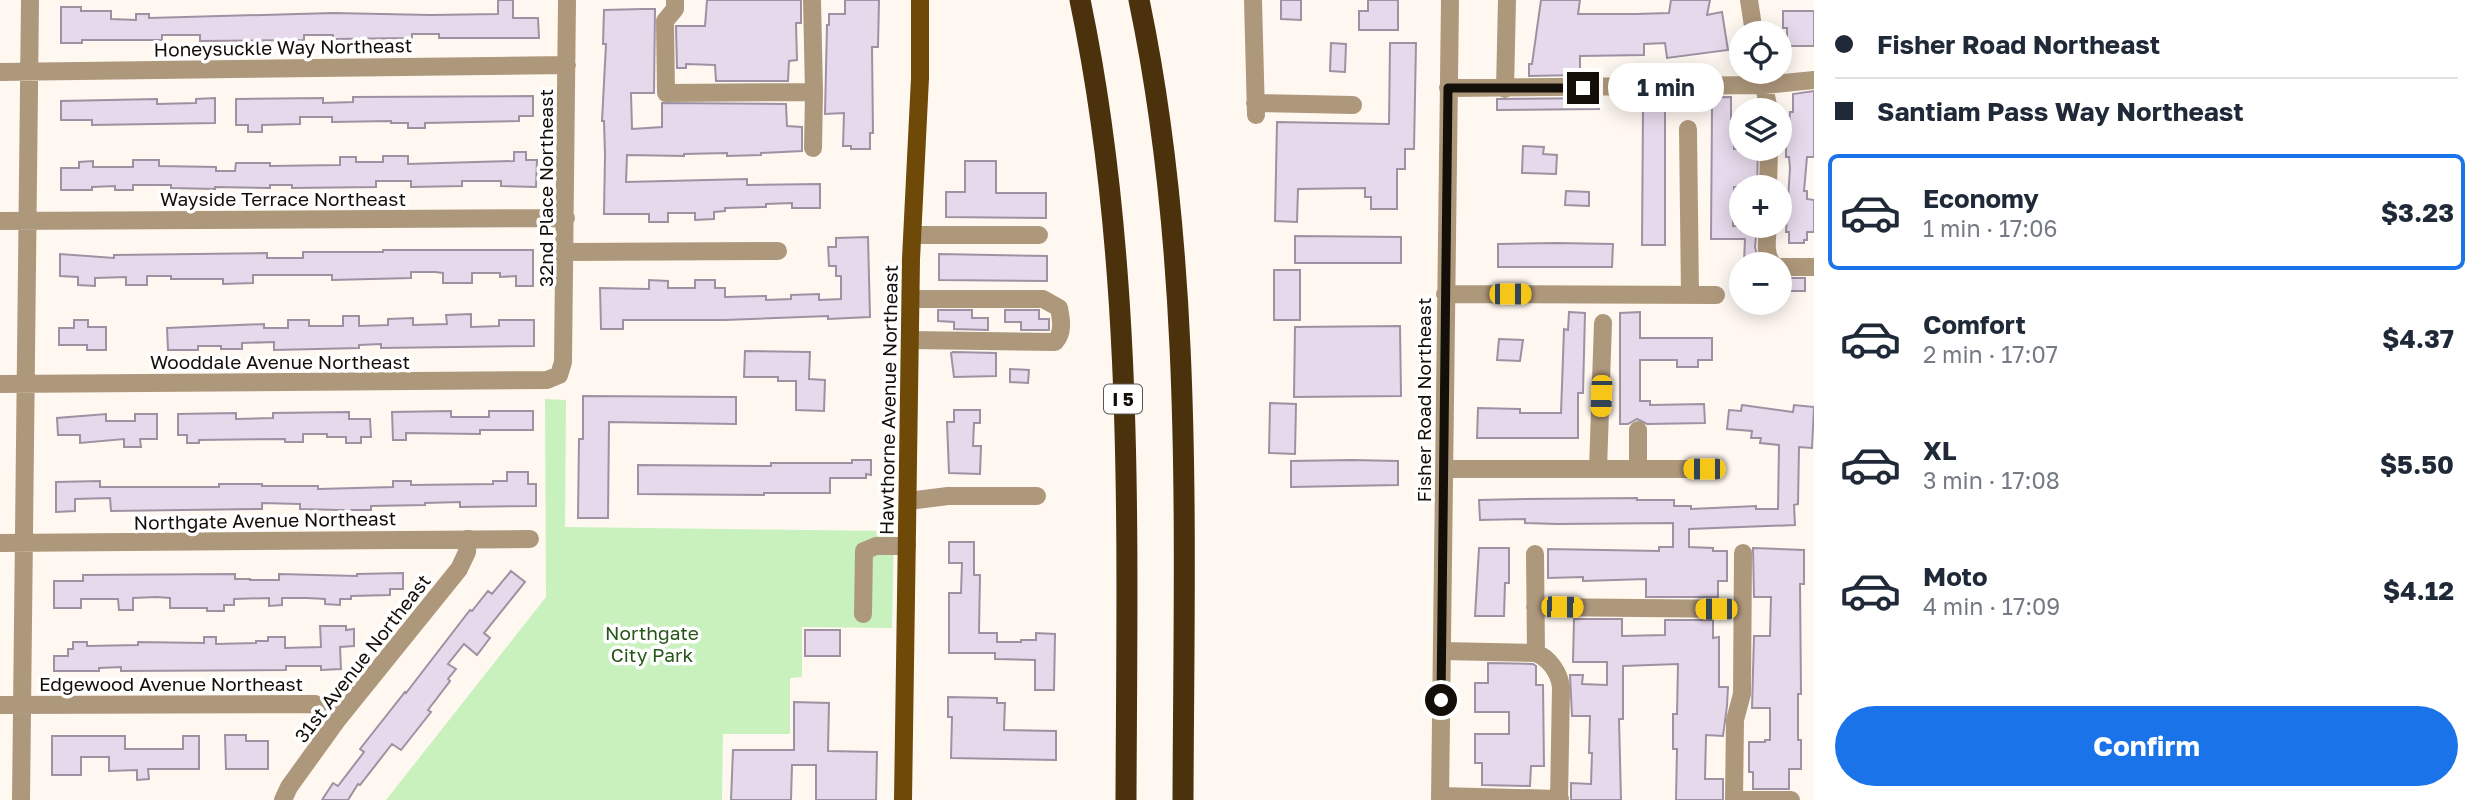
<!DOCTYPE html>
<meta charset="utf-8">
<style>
:root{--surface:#fff;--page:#f2f2f3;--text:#1f2937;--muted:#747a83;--line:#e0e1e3;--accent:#1a73e8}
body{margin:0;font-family:"Golos Text",sans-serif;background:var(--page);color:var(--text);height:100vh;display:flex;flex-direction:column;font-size:26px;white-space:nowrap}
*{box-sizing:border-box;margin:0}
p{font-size:23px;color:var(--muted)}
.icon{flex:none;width:38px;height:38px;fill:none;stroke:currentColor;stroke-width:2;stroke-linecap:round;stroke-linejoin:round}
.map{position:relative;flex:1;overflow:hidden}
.drawer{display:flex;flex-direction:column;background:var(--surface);width:665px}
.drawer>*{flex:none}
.banner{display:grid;align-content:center;height:154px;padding:0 21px;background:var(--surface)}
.controls{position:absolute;left:1729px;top:21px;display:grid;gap:14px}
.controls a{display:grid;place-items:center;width:63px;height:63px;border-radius:50%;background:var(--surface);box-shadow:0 4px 18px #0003;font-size:35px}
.end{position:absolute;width:32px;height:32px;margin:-16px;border:9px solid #130e08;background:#fff;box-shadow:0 0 0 4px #fff}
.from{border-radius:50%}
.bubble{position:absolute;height:49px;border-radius:24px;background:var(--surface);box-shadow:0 4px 18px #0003;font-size:23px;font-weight:700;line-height:49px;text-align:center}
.car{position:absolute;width:21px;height:42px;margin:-21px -10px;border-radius:9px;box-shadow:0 0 5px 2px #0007;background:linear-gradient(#f5c518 24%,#345 0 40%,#f5c518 0 76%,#345 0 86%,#f5c518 0)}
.banner b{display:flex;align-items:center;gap:24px;height:66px;font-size:26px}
.banner b+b{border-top:2px solid var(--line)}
.banner i{width:18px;height:18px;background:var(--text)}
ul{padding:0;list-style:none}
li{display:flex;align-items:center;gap:21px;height:116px;margin:0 14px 10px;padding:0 7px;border:4px solid transparent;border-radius:10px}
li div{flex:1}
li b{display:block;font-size:26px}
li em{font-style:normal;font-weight:700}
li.active{border-color:var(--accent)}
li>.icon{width:63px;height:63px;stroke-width:1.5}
.primary-button{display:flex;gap:14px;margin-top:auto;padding:14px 21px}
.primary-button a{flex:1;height:80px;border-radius:42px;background:var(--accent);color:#fff;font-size:28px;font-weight:700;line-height:80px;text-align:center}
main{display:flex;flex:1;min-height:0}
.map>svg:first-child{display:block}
.green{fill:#c8f1bd}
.building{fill:#e6d9eb;stroke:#9d91a2;stroke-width:2}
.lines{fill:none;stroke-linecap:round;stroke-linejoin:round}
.minor{stroke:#ae987c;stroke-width:18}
.major{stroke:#6e4907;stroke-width:18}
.highway{stroke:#4b320c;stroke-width:21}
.route{stroke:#130e08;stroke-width:9}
.labels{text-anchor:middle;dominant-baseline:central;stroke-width:7;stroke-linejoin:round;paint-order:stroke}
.shield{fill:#fff;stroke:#5a5652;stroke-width:2}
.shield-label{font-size:18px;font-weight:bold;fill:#130e08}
.street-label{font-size:19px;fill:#130e08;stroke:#fff}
.park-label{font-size:19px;fill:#265616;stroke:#fff}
</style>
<main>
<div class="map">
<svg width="1814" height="800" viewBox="0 0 1814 800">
<rect width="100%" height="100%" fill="#fff8f1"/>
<path class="green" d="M545,399L566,400L565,527L894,531L892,628L802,627V677L790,678V734H723L722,800H386L546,597Z"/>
<path class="building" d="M498,0H513V18H538L539,38H439V34H412V38L333,39V35H304V40L200,41V35H162V40H82V43H61V7H81V11H111V19L136,20V14H149V18L333,13L431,15L498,14Z
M707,0H801V23H796L797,60L789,61L788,81H716L715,65L686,64V68H677L676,26H705Z
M845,0H879L878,47H872L873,133H870V149H851V146H843L844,113L825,114L827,25H829V14H845Z
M1281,0H1301V20L1281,19Z
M1368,0H1398V30H1359V11H1368Z
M1541,0H1580L1578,14H1636L1669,13L1671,0H1710L1707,15L1722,12L1728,50L1667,58L1665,43L1644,44V55L1580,56V75L1529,76V64H1532Z
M643,9H655L654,93H631L632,129L662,127V103L786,104L787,126L802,127V151L761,153V155L727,156V153L684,154V156L627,155L626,182L747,179V185L820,184V208H792V203L766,204V207L725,208V211L714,212V219L695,220V213H668V222H649V214H604L605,155L604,121H602L606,44H603L604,10Z
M1783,11H1814V46H1787V28H1783Z
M1331,43L1346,44L1345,72L1330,71Z
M1390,43H1416L1414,149H1405V169H1397V209H1371V197H1365V188L1298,189L1297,222L1275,221L1277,122L1389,124Z
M1814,91V157H1807L1804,191H1807V199L1814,200V232H1807V240H1804V243H1789V232H1786L1790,168L1789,157H1786V124H1789L1790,112H1793V94Z
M533,96V116H519V121L425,123V128H408V123H391V121L332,122V117H300V124L262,125V132H248V125H236V99L323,98V103L353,102V97Z
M1731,97V119H1734V149H1758L1757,187H1734L1733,226H1757L1755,247L1759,263L1744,262L1745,239H1711L1712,109H1665V245H1642L1643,109H1629V98Z
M215,98V123L92,125V120H61V101L157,99V104L196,103V99Z
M1599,98V109L1497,110V99Z
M1523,146L1544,147L1543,154L1557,155L1556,174L1522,173Z
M514,152H526V160H537L536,187L501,186V181H462V186L411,187V181H376V187L292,188V185H270V188L215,187V189L171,188V185H133V190H115V186L92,187V190H61V168H79V162L93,161V167H133V160H159V166L216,167V171H235L236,163H270V166L340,165V157H356V162H383V156H408V164L514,161Z
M965,161H996V193H1046V218L946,217V192H965Z
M1566,191L1589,192V206L1565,205Z
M1295,236L1401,237V263H1295Z
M868,237L870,317L828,319V316L725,320H623V329H601L600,288L649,289V280L668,281V288H695V280H715V288H725V297L766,296V300L791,299V295L819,294V300L841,299V276H836V266H829L828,247H836V238Z
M1556,243L1613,244L1612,267H1498V244Z
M383,250H533V286H516V276L500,277V273H472V283H443V273L435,272H411V278L332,280V275H253V283L223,284V279H171V276H147V285H126V277L95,278V286L78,285V277L60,276V254L114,258V255L267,253V258H303V252H383Z
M939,254L1047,256V281L939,280Z
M1274,270H1300V320H1274Z
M1780,278H1805V291H1780Z
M938,310H972V318H988V330L954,329V322L938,321Z
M1005,310H1039V319H1049V330H1021V322H1005Z
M1569,312L1585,313L1583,393H1578V438H1477L1478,408L1520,409V413H1561L1564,329L1568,330Z
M1640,312V338H1712V360H1698V367H1677V360H1640V401H1650V405L1704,404L1705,423L1647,424L1637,419L1628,424H1620V313Z
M471,314V327L499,326V320H534V346L381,348V344L359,345V348L274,350V342L242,343V349H221V346H198V350H168L167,328L264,324V328H288V320H309V326H343V316H359V326L388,325V319L413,318V325L447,324L446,315Z
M74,320H88V327H106V350H87V345H59V328H74Z
M1400,326L1401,396L1294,397L1295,327Z
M1499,339L1523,340L1520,361L1497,360Z
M745,351L810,352L809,379L825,380L824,411L796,410V381H778V377H744Z
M953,352L996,353V376L954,377L951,353Z
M1010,369L1029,370L1028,383L1010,382Z
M583,396L736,397V424L609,422L608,518H578L579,439H583Z
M1270,403L1296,404L1295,454L1269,453Z
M1742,405L1793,412L1794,405L1814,407L1812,448L1799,447L1798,504L1794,505L1795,525L1689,529V547L1713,548V551H1727V581H1718V597H1646V579L1583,581V577L1548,578V549L1659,551V547H1673V523L1557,524L1525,523V519L1480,520L1479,500L1525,499L1637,498V500H1674V506H1691V509L1756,506V509H1778L1779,445L1760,443L1761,438H1751L1752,431L1727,429L1729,410L1741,411Z
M954,410H980V423H974L973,446H981L980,474L949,473L947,422H954Z
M451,411V417H489V411H533V430H480V434L406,433V440H393L392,412Z
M349,412V419H370L371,437H361V443H346V437H327V434H303V442H285V439L199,440V443H187V435H178V414L236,413V419L273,418V413Z
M106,414V421H135V414H157V439H140L141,447H124V439L80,443V435H58L57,418Z
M852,460H871V475L866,474V478H830V493H764V495L638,494V465L771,466V463H852Z
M1352,460L1398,461V485L1291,487V461Z
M507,472H528V484H536V506L460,507V502L425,503V505L371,506V510H339L300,509V504L262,503V509L111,511L110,498L75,499V511L56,512V482L100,481V487H219V484H262V486H318V489L393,487V481H411V485L493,484V481H507Z
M949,542H974V575H980L979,633H997V642H1021V640H1036V633L1055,634L1054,690H1035V660L995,659V653H949V593H961L962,563H949Z
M1479,548H1509V583H1505L1504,616H1475Z
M1753,548L1804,550V584H1800L1801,694H1798V740H1801V769H1789V789H1753V772H1749V742H1765V740H1770V708H1752L1754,636H1770L1771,597H1754Z
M511,571L525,582L484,633L490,638L477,655L464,644L448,664L456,669L448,679L450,681L428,710L431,712L401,750L392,744L360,785L358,784L348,800H322L333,783L338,786L364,752L360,749L405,692L406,693L470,610L472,611L488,591L492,594Z
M403,573V589H390V595L351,596V599H340V605L325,604V599L307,598H282V605L269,606V598L234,599V605H224V611H207V608H170V598L156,597L133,598V610H119L118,599H81V608H54V581H83V575L235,574V579H250V580H279V574L357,576V574Z
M1574,619H1622V636L1665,635V620H1713V638L1719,637V687H1728L1727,706L1723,736L1706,735L1705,779H1723V800H1676L1677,749H1673V714H1677L1678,664L1623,666V719H1619L1621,800H1571V783L1591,784L1592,753H1589L1590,716H1572L1570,675H1583L1582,684L1607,685V662H1573Z
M320,626H346V630L354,629V646L340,647L341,669L321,670V666H286V670L121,671V667L99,668V671H54V656H68V649H73V642H87V646L138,645V642L204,643V637H216V644L256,643V641H268V637H285V648L321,647Z
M805,630H840V656H805Z
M1488,663L1533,664L1536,666V685H1543L1544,766H1531L1530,786L1482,785V763H1475V734H1509V712H1475V683H1488Z
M948,697L997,698V703H1005L1004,730L1056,731V760L951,758L952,717H948Z
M794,702L829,703L828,751L877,752L876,800H816V765H792L791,800H731L733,750H794Z
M225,735H246V741H268V769H226Z
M52,736H125V749H183V736H199V769H148L149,779L137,780V770L109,771V757H81V775H52Z"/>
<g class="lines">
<path class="minor" d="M675,0V9L665,21L666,93L814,92L812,0
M1253,0L1256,115
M1749,0L1754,33
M0,72L567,65
M1761,72L1769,110
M1448,88L1764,85L1814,80
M1505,89L1507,0
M1255,103L1353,105
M1688,129L1690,295
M813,148L814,92
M1768,187L1769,149
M0,221L566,218
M1768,226C1767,239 1764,255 1773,264
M913,235H1039
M566,252L778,251
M1780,267H1814
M1445,294L1716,295
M910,340L1055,342C1064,332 1061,319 1059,308L1043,299H911
M0,384L547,380L559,375L563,362L567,0
M1638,430V469
M1444,469H1704
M1598,469L1603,323
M908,501L948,496H1037
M0,543L530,539
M1743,553L1742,694L1735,720L1734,800H1791
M1535,554L1536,653
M1535,607L1742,609
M863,614L864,551L876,546H907
M1442,651L1536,653C1549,658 1559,672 1561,687L1559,800
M0,705L315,704L338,719
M1440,796L1560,799
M21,800L30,0
M283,800L289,787L338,719L459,569L467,552L468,539
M1440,800L1450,0"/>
<path class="major" d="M903,800L911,259L920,78V0"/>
<path class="highway" d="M1080,0C1135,262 1127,534 1126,800
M1139,0C1194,262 1184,533 1183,800"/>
</g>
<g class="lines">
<path class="route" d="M1441,700L1448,88H1583"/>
</g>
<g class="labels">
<rect class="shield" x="1104" y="384.5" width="38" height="29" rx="5"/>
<g class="shield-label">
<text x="1123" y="399">I 5</text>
</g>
<g class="street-label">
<text transform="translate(283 47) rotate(-1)">Honeysuckle Way Northeast</text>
<text transform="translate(545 188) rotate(-90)">32nd Place Northeast</text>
<text x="283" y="198">Wayside Terrace Northeast</text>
<text x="280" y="361">Wooddale Avenue Northeast</text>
<text transform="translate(888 400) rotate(-89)">Hawthorne Avenue Northeast</text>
<text transform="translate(1423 400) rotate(-90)">Fisher Road Northeast</text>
<text transform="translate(265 520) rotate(-1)">Northgate Avenue Northeast</text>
<text transform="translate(362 658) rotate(-52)">31st Avenue Northeast</text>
<text x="171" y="683">Edgewood Avenue Northeast</text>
</g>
<g class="park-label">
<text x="652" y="632">Northgate<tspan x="652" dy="22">City Park</tspan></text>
</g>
</g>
</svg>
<div class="controls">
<a><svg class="icon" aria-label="locate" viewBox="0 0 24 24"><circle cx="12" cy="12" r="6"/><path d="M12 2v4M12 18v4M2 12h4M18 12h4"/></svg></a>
<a><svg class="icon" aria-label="layers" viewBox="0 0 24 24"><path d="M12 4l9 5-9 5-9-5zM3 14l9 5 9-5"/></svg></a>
<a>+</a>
<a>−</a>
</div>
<i class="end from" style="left:1441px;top:700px"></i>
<i class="end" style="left:1583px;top:88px"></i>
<div class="bubble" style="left:1608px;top:63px;width:116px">1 min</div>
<i class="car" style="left:1510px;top:294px;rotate:90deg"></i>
<i class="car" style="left:1601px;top:396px;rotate:182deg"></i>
<i class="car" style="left:1704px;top:469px;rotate:270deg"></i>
<i class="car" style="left:1562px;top:607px;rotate:91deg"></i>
<i class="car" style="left:1716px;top:609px;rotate:270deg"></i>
</div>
<section class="drawer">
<div class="banner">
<b><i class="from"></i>Fisher Road Northeast</b>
<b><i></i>Santiam Pass Way Northeast</b>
</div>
<ul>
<li class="active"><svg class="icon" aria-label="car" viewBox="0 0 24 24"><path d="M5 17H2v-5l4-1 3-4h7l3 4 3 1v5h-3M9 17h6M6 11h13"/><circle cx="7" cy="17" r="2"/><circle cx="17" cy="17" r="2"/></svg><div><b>Economy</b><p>1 min · 17:06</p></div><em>$3.23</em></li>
<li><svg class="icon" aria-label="car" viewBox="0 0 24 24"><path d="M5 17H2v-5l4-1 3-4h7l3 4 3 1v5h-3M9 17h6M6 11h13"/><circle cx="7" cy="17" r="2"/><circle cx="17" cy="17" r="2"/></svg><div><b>Comfort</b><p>2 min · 17:07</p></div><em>$4.37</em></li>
<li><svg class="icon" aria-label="car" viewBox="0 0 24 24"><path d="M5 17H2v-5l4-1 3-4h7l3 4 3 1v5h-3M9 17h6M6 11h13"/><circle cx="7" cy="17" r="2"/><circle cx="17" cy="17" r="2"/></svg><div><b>XL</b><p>3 min · 17:08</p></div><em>$5.50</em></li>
<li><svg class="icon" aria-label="car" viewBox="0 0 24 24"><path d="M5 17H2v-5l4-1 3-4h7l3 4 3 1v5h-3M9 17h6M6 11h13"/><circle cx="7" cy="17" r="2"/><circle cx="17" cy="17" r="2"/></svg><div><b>Moto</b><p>4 min · 17:09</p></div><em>$4.12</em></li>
</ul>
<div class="primary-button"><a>Confirm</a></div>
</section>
</main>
